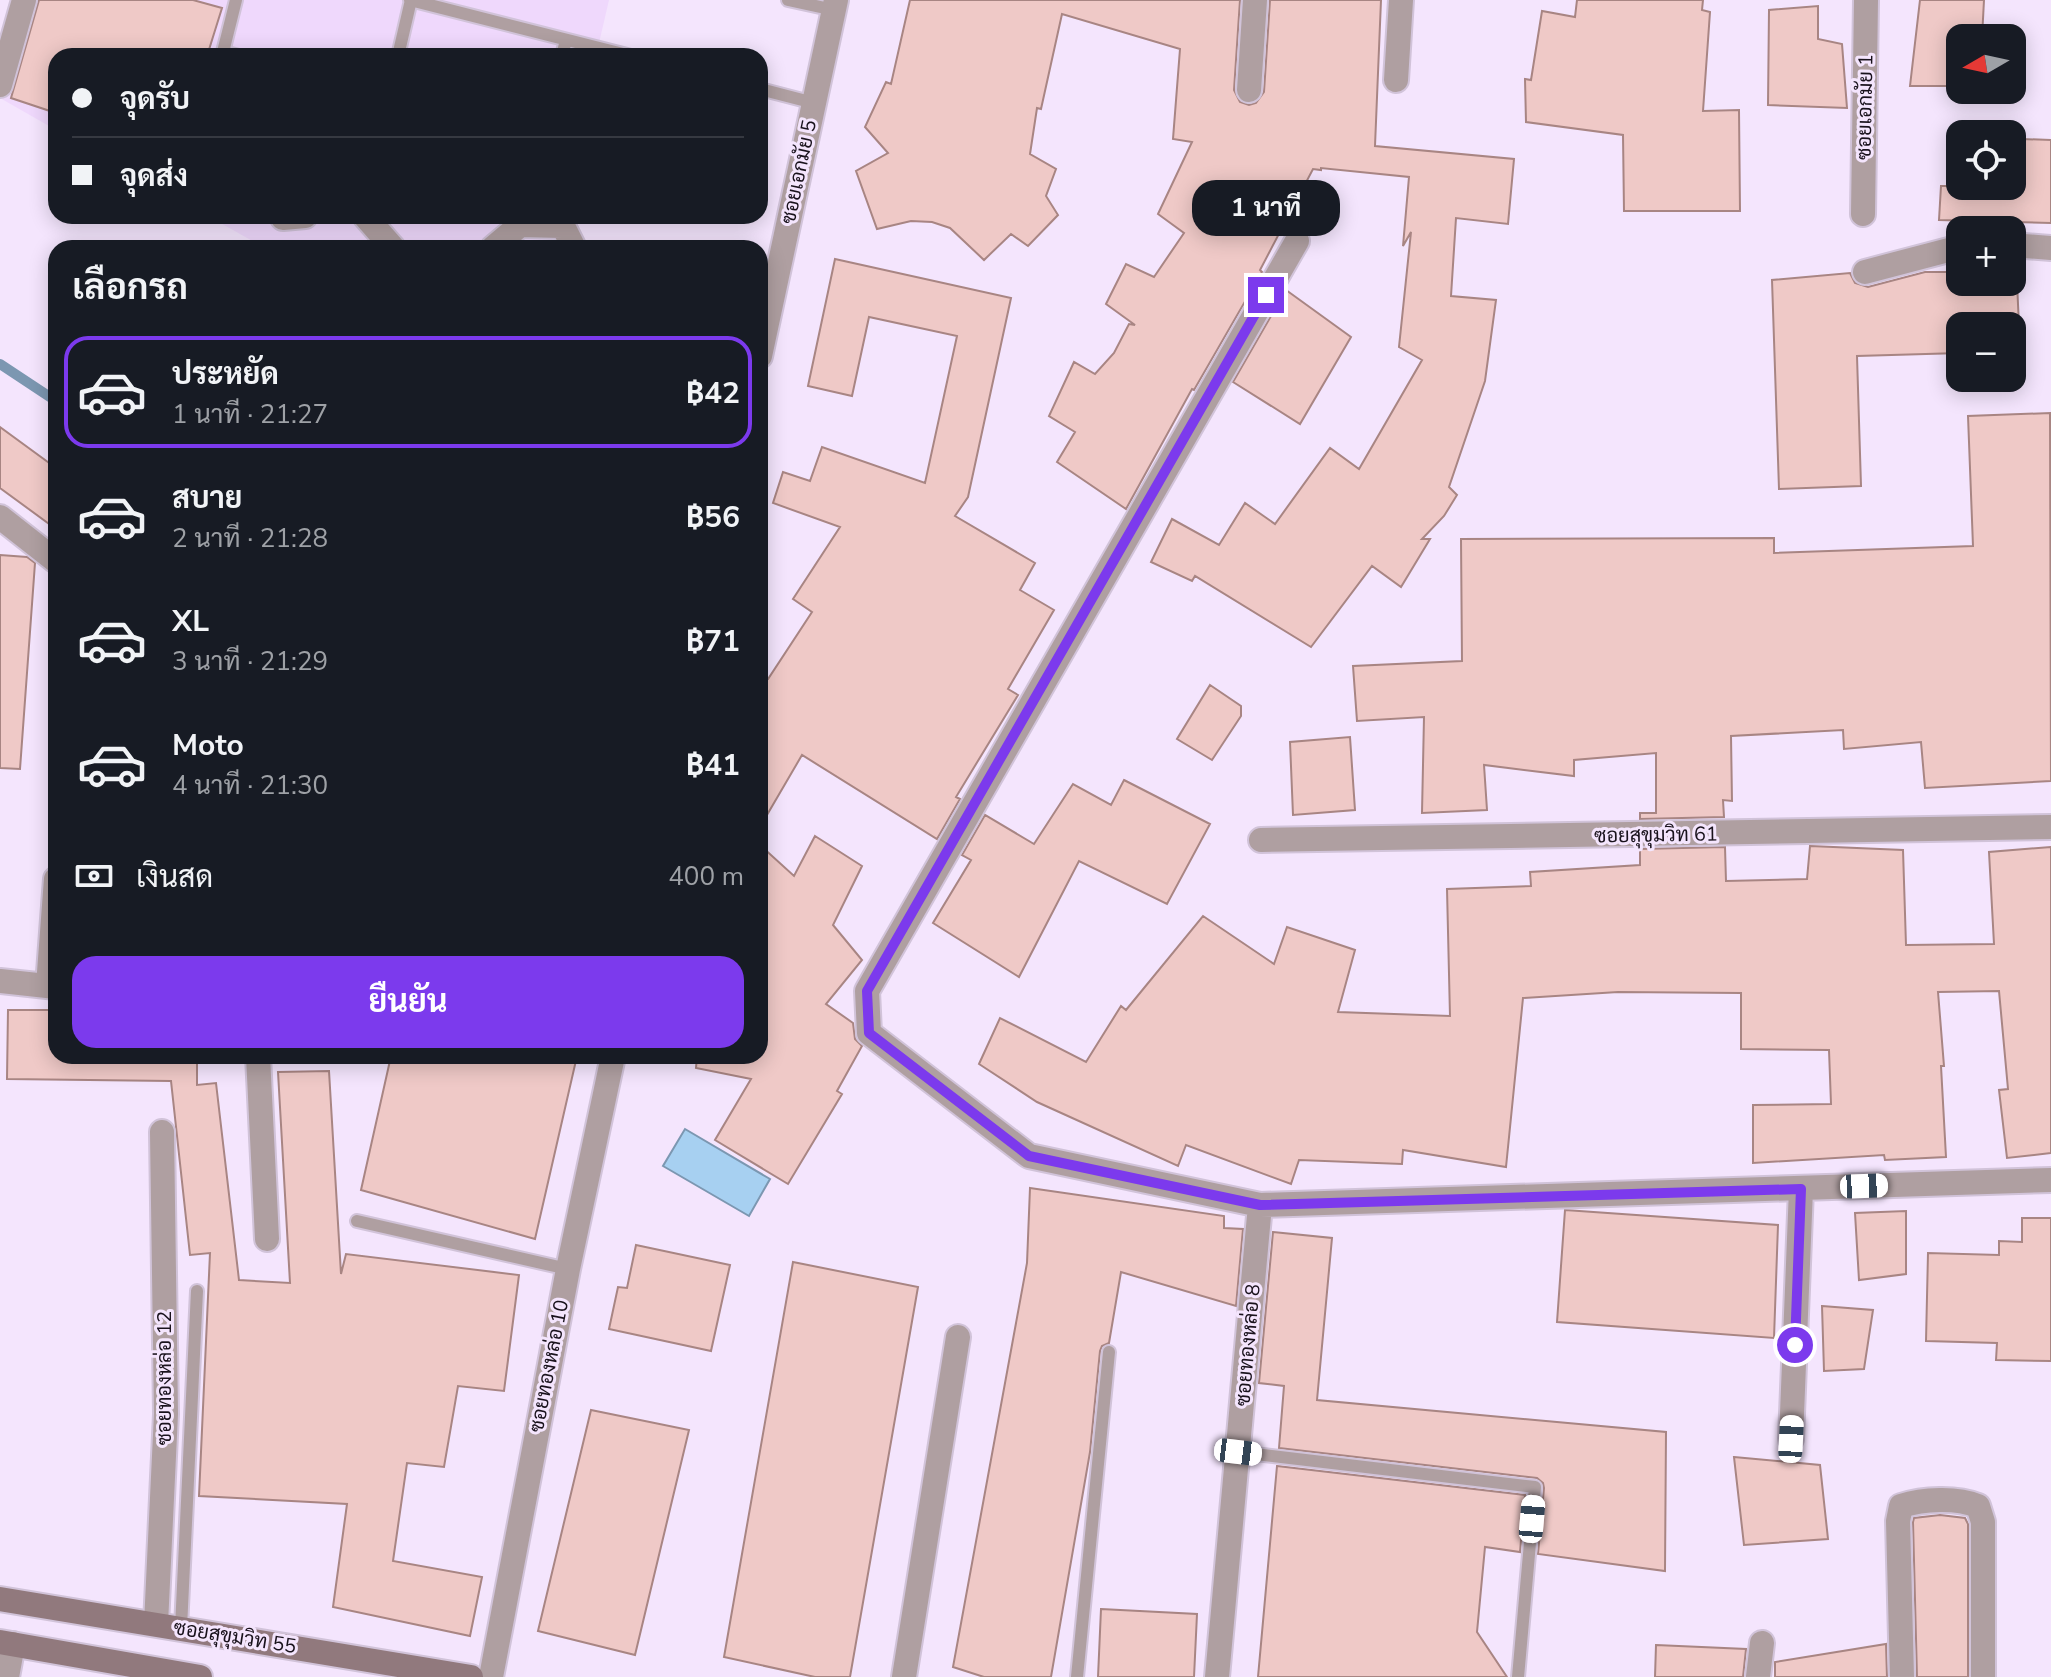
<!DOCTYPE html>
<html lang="th">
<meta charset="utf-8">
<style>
:root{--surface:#171b24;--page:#20242c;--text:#f1f3f6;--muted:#9ea1a6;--line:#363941;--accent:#7c3aed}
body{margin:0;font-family:"Nunito Sans",Sarabun,sans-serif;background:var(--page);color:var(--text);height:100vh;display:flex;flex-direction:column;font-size:30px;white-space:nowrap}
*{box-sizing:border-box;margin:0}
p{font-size:26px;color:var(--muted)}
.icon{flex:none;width:44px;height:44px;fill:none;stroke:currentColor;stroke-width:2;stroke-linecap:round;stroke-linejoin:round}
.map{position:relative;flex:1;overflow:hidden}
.side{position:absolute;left:48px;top:240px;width:720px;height:824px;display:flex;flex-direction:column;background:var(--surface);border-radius:24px;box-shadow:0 4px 20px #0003}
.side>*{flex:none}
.banner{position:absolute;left:48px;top:48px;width:720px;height:176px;border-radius:24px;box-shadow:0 4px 20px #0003;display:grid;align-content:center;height:176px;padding:0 24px;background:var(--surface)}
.needle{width:52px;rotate:261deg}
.controls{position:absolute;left:1946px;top:24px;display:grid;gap:16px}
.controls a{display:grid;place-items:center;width:80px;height:80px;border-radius:16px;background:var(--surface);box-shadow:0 4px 20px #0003;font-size:40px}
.end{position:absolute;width:36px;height:36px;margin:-18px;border:10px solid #7c3aed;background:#fff;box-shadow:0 0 0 4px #fff}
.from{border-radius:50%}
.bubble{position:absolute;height:56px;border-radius:24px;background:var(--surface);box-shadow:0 4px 20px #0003;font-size:26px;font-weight:700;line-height:56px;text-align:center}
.car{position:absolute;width:24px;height:48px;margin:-24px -12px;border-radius:10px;box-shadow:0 0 6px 2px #0007;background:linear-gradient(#fff 24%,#345 0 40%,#fff 0 76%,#345 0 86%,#fff 0)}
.banner b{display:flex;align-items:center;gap:28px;height:76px;font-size:30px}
.banner b+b{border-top:2px solid var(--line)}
.banner i{width:20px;height:20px;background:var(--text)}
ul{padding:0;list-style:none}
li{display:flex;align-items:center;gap:24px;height:112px;margin:0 16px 12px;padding:0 8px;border:4px solid transparent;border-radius:24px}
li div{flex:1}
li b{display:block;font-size:30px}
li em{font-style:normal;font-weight:700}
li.active{border-color:var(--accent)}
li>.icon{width:72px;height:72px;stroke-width:1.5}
h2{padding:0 24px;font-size:36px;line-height:96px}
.pay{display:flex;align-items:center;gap:20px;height:88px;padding:0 24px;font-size:30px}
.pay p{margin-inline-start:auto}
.action{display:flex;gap:16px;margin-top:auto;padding:16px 24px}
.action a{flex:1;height:92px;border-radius:24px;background:var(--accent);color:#fff;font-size:32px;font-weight:700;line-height:92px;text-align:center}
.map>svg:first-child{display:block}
.built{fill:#efd8fc}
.water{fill:#a7d0f1;stroke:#7c97b1;stroke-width:2}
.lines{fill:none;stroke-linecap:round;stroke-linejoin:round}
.stream{stroke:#7c97b1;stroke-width:10}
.building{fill:#efc9c7;stroke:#a88583;stroke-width:2}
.service-casing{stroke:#d1c3d9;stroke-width:16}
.minor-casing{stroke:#d1c3d9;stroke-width:28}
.tertiary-casing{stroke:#d1c3d9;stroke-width:28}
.secondary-casing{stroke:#d1c3d9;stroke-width:28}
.service{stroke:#af9fa1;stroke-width:12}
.minor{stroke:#af9fa1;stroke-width:24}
.tertiary{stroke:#af9fa1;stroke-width:24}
.secondary{stroke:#91797d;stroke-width:24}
.route{stroke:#7c3aed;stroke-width:10}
.labels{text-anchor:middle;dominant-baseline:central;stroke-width:6;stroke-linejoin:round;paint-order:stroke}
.street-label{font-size:20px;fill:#19121c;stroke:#f4e5fd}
</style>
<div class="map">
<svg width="2051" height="1677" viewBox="0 0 2051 1677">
<rect width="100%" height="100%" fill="#f4e5fd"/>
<path class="built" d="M19,0H609L596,56H56V130L0,98V60Z
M208,216H558L550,248H265Z"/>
<path class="water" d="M685,1129L770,1179L749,1216L663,1166Z"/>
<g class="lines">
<path class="stream" d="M0,364L56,401"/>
</g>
<path class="building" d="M39,0H193L222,8L207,56H56V113L11,98Z
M910,0H1240L1234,90L1240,102L1249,105L1256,103L1264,92L1270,0H1381L1375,146L1514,159L1508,224L1456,218L1451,296L1496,300L1485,381L1449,487L1457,495L1444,516L1422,539H1430L1401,587L1372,566L1311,647L1195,576L1192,581L1151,562L1172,519L1219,545L1245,503L1275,524L1330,448L1359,469L1422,360L1399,347L1411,232L1403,246L1409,177L1321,168V170L1313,169L1260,270L1262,272L1194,390L1192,389L1126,509L1057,462L1075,432L1049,416L1074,362L1095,374L1114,353L1129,324L1135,325L1106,304L1126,264L1154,277L1184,233L1158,214L1192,142L1173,139L1180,49L1062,14L1041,109L1037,108L1030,154L1056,169L1046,196L1058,215L1028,246L1011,234L984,260L950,228L932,222L911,221L877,229L856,171L888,153L865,127L886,82L891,84Z
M1577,0H1703L1702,10L1710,12L1703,111L1739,110L1740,211H1624L1623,135L1526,122L1525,79L1531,80L1542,11L1575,17Z
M1920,0H1984L1982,38H1960V86H1910Z
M1818,6V39L1842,44L1847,108L1768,105L1769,10Z
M2021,139L2051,140V223L1939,220L1941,186H2016Z
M835,259L1011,298L968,497L955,516L1035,563L1020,590L1054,610L1008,689L1018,695L956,797L960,799L937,839L802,755L760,827V681L768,679L812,612L793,599L840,527L773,503L783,472L810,481L822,447L925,483L957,336L869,317L852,396L808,386Z
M1925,272H1960V282H2017L2019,326H1960V353L1857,356L1861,486L1779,489L1772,280L1850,273L1855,283L1868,287Z
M1286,290L1351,337L1300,424L1233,382Z
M2050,413L2051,781L1925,788L1921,742L1844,749L1843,730L1731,736L1732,801L1723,800L1724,817L1640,819V813H1656V753L1574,760V776L1484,765L1487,810L1422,813L1424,717L1357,721L1353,666L1462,661L1461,539L1774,538V553L1973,546L1968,416Z
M0,427L56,468V529L0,488Z
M0,555L27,557L35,563L20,769L0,768Z
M1210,685L1241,706V716L1212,760L1177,739Z
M1350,737L1355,810L1293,815L1290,742Z
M1124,780L1210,824L1167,904L1079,861L1019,977L933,923L971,860L962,855L985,815L1034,844L1073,784L1111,805Z
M815,836L862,866L833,925L862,960L826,1004L853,1023L855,1039L862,1046L837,1091L842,1094L788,1184L715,1140L751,1079L696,1068L697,1056H760V845L794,876Z
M1810,846L1903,850L1906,945L1994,944L1989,852L2051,847V1153L2007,1158L1999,1090L2008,1089L1999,991L1938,992L1944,1066H1941L1946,1157L1885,1160L1884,1155L1753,1163V1105L1831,1104L1829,1050L1741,1049V993L1618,992L1523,998L1506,1167L1403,1150L1402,1164L1299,1160L1291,1184L1186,1145L1178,1166L1037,1102L979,1064L1000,1018L1086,1062L1121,1006L1126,1010L1203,916L1274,964L1287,927L1355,950L1338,1012L1450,1016L1447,889L1531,886L1530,872L1640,865V849L1725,847L1726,881L1807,879Z
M8,1010H56V1056H197V1085L216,1083L239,1280L290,1283L278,1072L329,1071L341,1274L346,1254L519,1275L504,1391L458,1386L444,1467L407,1463L393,1561L482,1577L470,1636L333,1607L347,1504L199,1496L210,1253L190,1255L171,1081L7,1079Z
M391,1056H577L535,1239L361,1190Z
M1030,1188L1224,1216V1228L1243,1229L1236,1306L1121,1272L1109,1343L1102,1346L1100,1351L1090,1452L1051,1677H984L953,1667L1027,1263Z
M1565,1210L1778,1225L1774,1338L1557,1322Z
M1906,1211V1274L1859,1280L1855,1213Z
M2022,1218H2051V1361L1996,1360L1997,1343L1926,1341L1928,1253L1999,1255V1241L2022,1242Z
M1273,1232L1332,1238L1317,1400L1666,1432L1665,1571L1538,1554L1544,1488L1543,1483L1537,1478L1279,1448L1284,1386L1259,1383Z
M636,1245L730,1265L711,1351L609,1329L618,1287L627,1288Z
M793,1262L918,1287L850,1677H815L724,1657Z
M1822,1306L1873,1310L1864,1369L1824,1371Z
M591,1410L689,1430L635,1655L538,1631Z
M1734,1457L1820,1465L1828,1539L1744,1545Z
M1277,1466L1525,1495L1520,1552L1485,1547L1477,1632L1507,1677H1258Z
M1940,1515L1965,1518L1968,1524V1677H1917L1913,1522L1914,1518Z
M1101,1609L1197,1614L1194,1677H1098Z
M1886,1644L1887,1677H1775V1662Z
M1656,1645L1746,1649L1743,1677H1655Z"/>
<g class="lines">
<defs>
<path id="service" d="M236,0L223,52L239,56
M410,0L631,56
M788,0L834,10
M398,56L411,0
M562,56L566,40
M760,89L814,103
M357,1221L568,1269
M1238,1452L1535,1487L1518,1677
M181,1628L197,1291
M1077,1677L1109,1352"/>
<path id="minor" d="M1396,80L1401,0
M0,85L24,0
M1249,90L1255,0
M1863,214L1866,0
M365,216L393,248
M283,218L305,216
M1297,241L867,991L869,1033L1029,1156L1260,1205L2051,1180
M2012,245L2051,248
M493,248L520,225L563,226L574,248
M1865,272L1960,247
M0,517L56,561
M1261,840L2051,827
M0,981L56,987
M48,986L56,879
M258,1056L267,1239
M1791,1439L1801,1189
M156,1624L166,1414L162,1132
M904,1677L958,1337
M1217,1677L1260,1205
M1758,1677L1762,1643
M1902,1677L1898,1521L1901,1506C1923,1499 1956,1497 1978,1506L1983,1522V1677"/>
<path id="tertiary" d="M760,356L836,0
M7,1677L13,1644
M491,1677L568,1269L613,1056"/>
<path id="secondary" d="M0,1599L471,1677
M0,1642L200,1677"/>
</defs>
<use href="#service" class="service-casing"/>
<use href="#minor" class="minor-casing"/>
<use href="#tertiary" class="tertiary-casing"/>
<use href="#secondary" class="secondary-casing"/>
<use href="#service" class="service"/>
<use href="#minor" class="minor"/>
<use href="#tertiary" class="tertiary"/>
<use href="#secondary" class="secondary"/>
</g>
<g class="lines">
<path class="route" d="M1266,295L867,991L869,1033L1029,1156L1260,1205L1801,1189L1795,1345"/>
</g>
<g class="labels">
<g class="street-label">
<text transform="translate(1865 107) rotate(-89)">ซอยเอกมัย 1</text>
<text transform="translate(799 172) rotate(-78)">ซอยเอกมัย 5</text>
<text transform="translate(1656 835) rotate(-1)">ซอยสุขุมวิท 61</text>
<text transform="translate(1248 1345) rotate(-85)">ซอยทองหล่อ 8</text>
<text transform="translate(549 1366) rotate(-79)">ซอยทองหล่อ 10</text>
<text transform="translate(164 1378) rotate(-90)">ซอยทองหล่อ 12</text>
<text transform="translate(235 1637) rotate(9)">ซอยสุขุมวิท 55</text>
</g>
</g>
</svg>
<div class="controls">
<a><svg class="needle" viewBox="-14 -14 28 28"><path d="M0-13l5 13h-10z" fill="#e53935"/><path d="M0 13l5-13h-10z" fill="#9ea1a6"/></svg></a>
<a><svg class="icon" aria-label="locate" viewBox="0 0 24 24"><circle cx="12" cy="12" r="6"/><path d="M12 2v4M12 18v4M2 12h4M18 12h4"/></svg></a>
<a>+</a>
<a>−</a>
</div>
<i class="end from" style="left:1795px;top:1345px"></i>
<i class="end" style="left:1266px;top:295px"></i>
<div class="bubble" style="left:1192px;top:180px;width:148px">1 นาที</div>
<i class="car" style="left:1864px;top:1186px;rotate:88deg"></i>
<i class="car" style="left:1791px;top:1439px;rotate:3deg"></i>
<i class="car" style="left:1238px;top:1452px;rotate:97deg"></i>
<i class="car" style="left:1532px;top:1519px;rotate:5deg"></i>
<div class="banner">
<b><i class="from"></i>จุดรับ</b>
<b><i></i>จุดส่ง</b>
</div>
<section class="side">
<h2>เลือกรถ</h2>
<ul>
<li class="active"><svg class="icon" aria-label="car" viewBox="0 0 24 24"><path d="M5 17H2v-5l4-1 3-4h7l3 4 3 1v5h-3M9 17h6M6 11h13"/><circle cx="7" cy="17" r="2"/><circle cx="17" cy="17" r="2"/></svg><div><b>ประหยัด</b><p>1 นาที · 21:27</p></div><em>฿42</em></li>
<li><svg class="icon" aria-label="car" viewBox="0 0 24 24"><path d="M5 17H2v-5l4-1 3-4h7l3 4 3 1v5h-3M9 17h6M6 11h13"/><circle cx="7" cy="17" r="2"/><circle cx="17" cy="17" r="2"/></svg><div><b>สบาย</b><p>2 นาที · 21:28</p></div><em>฿56</em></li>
<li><svg class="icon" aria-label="car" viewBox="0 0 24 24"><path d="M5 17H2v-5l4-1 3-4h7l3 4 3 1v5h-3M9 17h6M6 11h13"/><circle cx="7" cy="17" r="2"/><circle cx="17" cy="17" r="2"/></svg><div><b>XL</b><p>3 นาที · 21:29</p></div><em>฿71</em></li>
<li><svg class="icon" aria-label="car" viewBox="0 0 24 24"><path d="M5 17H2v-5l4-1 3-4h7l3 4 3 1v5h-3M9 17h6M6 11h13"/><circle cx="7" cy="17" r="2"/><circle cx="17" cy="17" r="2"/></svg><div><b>Moto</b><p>4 นาที · 21:30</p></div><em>฿41</em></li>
</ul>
<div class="pay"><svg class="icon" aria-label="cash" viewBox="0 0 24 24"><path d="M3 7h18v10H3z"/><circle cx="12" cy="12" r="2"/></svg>เงินสด<p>400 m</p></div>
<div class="action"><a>ยืนยัน</a></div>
</section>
</div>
